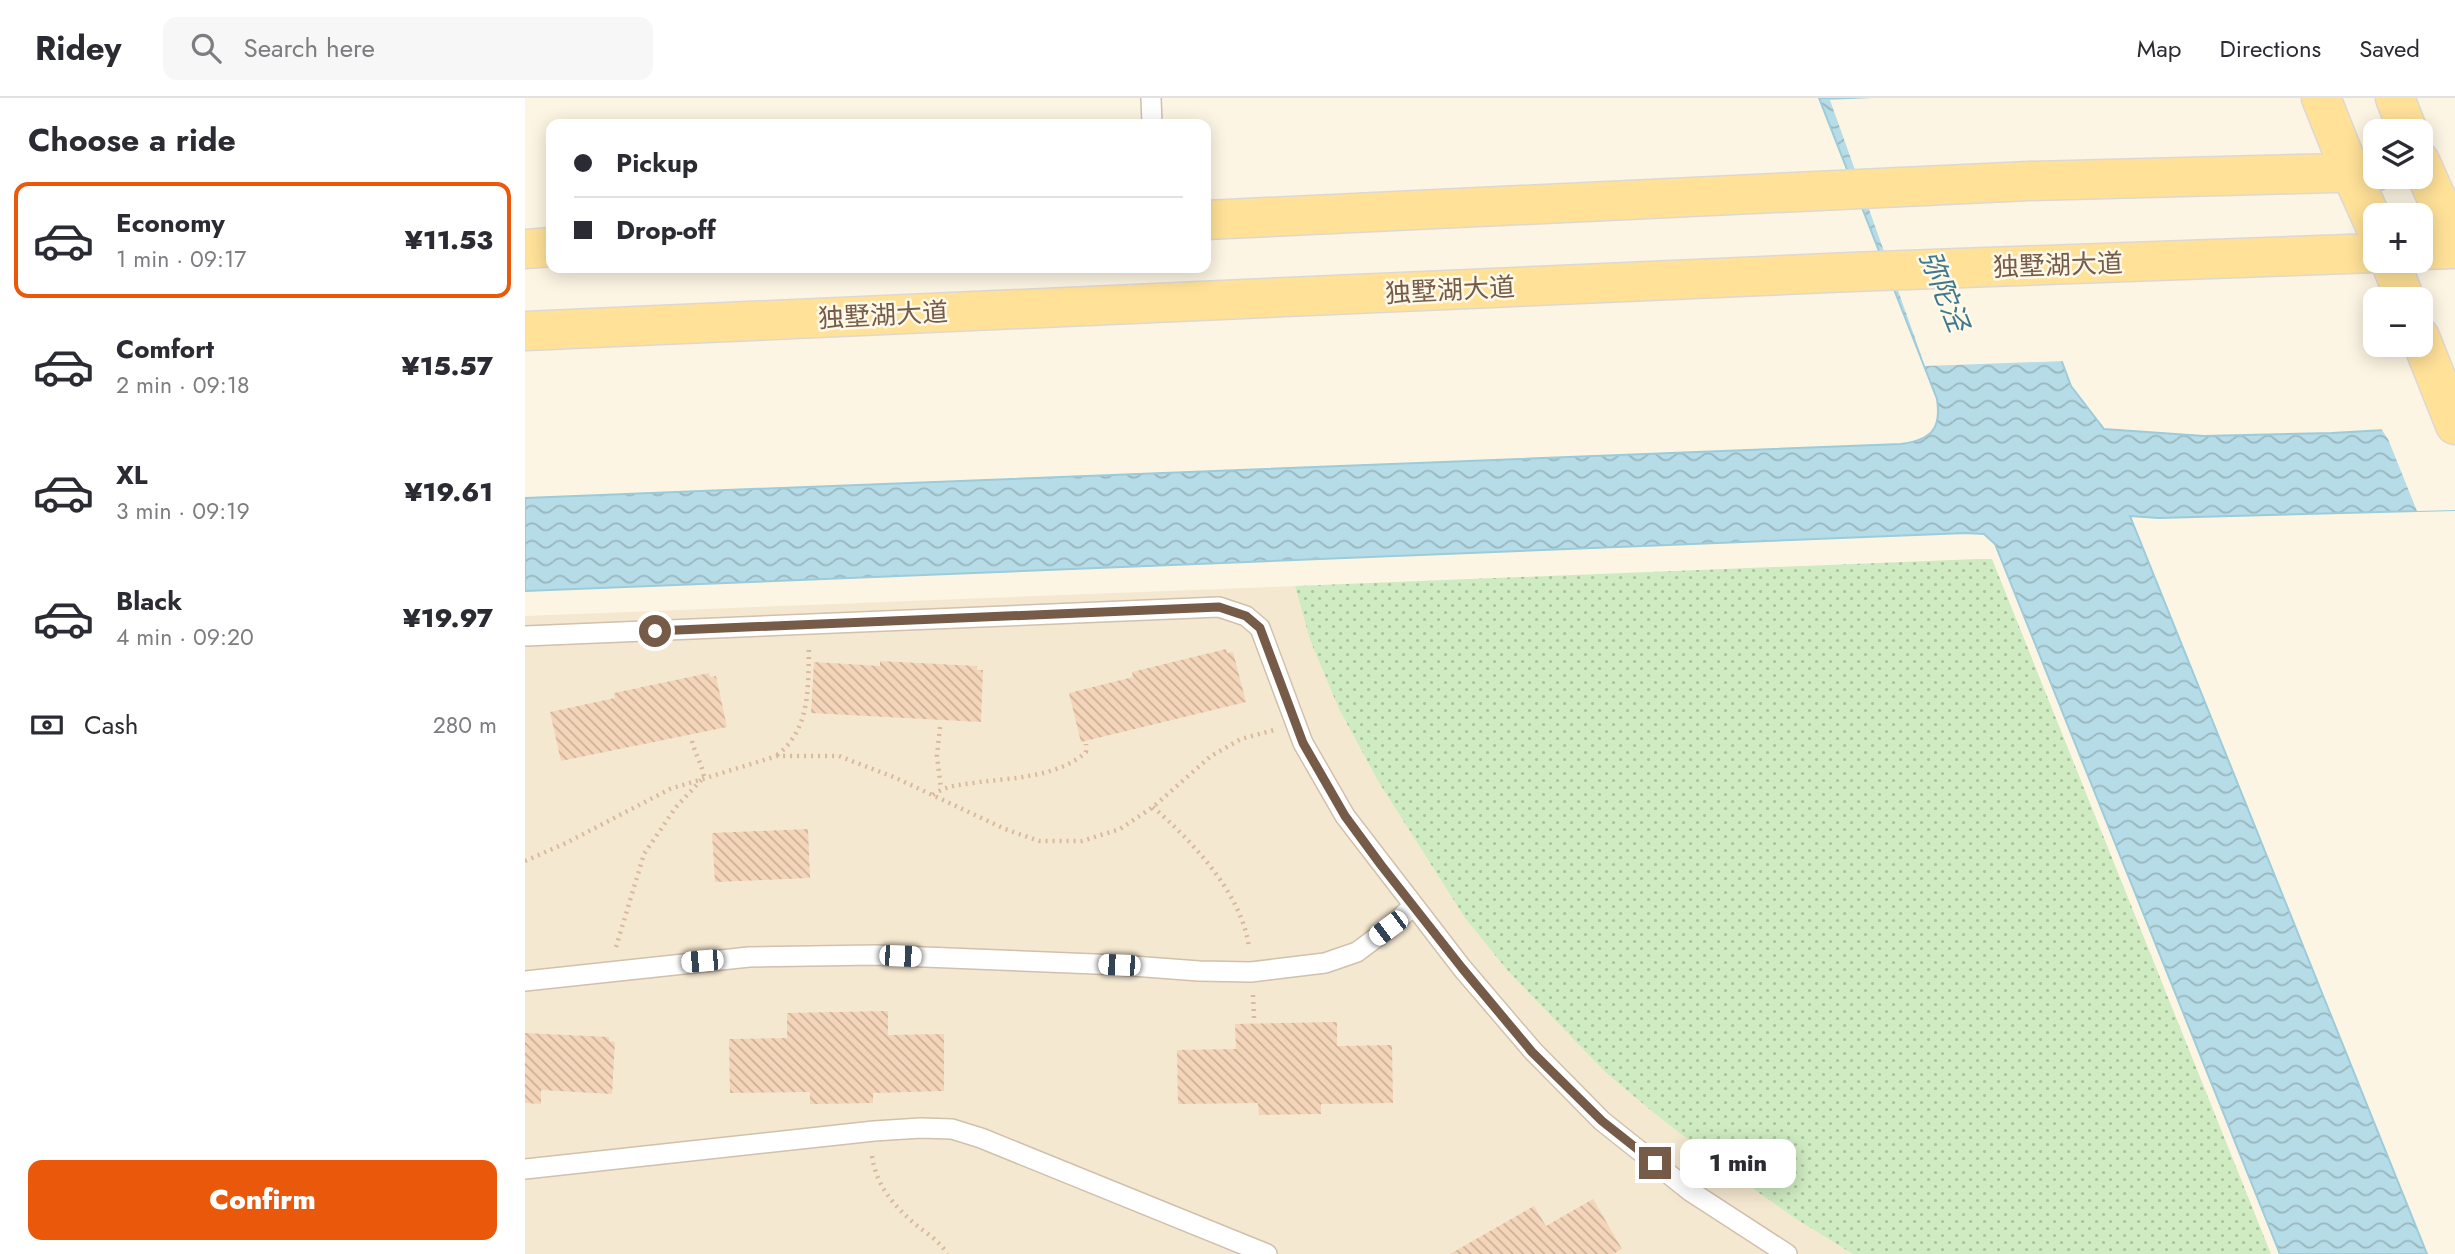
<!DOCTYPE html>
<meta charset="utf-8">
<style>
:root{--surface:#fff;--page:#f7f7f7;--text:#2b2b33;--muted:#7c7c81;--line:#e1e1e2;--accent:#ea580c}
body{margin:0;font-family:Jost,"Noto Sans SC",sans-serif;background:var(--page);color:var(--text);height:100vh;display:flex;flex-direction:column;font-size:26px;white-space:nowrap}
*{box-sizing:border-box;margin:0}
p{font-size:23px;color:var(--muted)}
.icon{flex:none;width:38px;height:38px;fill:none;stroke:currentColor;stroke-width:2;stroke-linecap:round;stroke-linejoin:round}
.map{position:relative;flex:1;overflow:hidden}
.sheet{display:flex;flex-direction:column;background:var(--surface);width:525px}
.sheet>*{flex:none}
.hud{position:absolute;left:21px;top:21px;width:665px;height:154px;border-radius:14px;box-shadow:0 4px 18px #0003;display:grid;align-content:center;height:154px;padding:0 28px;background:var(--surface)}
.fabs{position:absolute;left:1838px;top:21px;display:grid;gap:14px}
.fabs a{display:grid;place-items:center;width:70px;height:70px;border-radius:14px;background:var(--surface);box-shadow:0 4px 18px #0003;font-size:35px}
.end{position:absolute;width:32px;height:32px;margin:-16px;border:9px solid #765c48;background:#fff;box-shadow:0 0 0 4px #fff}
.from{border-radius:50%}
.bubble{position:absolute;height:49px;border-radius:14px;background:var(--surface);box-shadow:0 4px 18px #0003;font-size:23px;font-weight:800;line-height:49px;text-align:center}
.car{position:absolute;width:21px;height:42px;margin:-21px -10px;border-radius:9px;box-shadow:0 0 5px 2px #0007;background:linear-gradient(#fff 24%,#345 0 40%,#fff 0 76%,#345 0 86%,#fff 0)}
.hud b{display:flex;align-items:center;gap:24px;height:66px;font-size:26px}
.hud b+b{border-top:2px solid var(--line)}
.hud i{width:18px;height:18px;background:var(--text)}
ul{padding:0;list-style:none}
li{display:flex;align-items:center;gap:21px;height:116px;margin:0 14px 10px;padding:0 14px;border:4px solid transparent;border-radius:14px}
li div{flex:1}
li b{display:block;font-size:26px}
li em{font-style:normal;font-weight:800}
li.selected{border-color:var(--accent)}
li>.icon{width:63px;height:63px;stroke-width:1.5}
h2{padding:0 28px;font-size:32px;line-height:84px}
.pay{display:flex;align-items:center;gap:18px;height:77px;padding:0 28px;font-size:26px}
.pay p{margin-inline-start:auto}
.primary-button{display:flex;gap:14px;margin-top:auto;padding:14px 28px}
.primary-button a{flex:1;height:80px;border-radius:14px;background:var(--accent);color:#fff;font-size:28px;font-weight:800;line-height:80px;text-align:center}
header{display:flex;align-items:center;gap:42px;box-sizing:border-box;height:98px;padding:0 35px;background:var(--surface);border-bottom:2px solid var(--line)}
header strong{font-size:33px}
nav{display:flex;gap:38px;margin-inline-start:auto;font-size:24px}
.search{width:490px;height:63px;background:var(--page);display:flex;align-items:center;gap:18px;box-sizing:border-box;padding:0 24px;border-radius:14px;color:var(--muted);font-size:26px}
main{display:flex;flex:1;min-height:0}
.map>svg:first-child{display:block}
.residential{fill:#f5e8d1}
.grass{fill:url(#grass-dots)}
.water{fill:url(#water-waves);stroke:#9ccbda;stroke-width:2}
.pier{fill:#fdf5e3}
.building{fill:url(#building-back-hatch)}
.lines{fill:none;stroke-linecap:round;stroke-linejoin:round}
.lane-casing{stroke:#d1c0ac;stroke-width:22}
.primary-casing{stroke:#ded8d3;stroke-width:41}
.path{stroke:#d9b99c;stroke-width:4.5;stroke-dasharray:2 5;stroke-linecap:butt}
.lane{stroke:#fff;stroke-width:19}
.primary{stroke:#ffe198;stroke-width:38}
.route{stroke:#765c48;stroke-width:9}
.labels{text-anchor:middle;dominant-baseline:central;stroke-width:5;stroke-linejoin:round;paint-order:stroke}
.street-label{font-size:26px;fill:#765c48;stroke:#fff9ea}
.water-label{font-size:28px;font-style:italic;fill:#40798b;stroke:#fff9ea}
</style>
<header>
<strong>Ridey</strong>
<div class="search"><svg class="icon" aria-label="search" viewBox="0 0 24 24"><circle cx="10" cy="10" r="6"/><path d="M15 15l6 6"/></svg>Search here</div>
<nav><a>Map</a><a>Directions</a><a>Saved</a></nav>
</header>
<main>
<section class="sheet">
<h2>Choose a ride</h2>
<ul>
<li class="selected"><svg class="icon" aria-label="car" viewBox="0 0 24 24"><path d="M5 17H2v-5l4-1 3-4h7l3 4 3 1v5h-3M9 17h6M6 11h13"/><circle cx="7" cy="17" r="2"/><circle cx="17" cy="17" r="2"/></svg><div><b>Economy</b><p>1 min · 09:17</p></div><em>¥11.53</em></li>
<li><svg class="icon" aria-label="car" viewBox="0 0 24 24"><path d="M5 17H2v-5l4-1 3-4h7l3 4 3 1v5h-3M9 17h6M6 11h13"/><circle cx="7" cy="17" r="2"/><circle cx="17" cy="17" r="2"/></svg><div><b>Comfort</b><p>2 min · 09:18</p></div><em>¥15.57</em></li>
<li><svg class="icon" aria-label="car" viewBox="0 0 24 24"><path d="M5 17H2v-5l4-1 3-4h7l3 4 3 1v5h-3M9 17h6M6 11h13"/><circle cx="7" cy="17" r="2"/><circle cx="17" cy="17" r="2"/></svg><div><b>XL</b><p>3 min · 09:19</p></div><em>¥19.61</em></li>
<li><svg class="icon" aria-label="car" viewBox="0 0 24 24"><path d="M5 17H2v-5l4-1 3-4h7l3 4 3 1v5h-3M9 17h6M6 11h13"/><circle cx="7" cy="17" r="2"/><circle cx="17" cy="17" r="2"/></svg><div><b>Black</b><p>4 min · 09:20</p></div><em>¥19.97</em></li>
</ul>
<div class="pay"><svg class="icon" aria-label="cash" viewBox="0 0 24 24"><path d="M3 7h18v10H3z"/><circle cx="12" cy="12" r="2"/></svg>Cash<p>280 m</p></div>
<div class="primary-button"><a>Confirm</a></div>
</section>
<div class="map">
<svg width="1930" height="1156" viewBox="0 0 1930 1156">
<defs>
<pattern id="grass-dots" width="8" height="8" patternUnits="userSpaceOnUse" patternTransform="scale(1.75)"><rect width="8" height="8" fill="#ceebc1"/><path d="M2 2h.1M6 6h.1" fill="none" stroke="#acc29f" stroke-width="1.8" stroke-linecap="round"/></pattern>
<pattern id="water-waves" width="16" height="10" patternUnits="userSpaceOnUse" patternTransform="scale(1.75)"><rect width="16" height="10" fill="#b6dce8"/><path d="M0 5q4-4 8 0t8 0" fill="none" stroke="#99b6be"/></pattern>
<pattern id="building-back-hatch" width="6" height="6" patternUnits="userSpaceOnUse" patternTransform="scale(1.75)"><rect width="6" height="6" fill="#f4d5b9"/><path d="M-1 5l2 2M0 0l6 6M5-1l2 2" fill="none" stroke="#cab098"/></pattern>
</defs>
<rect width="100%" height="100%" fill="#fdf5e3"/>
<path class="residential" d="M770,488L785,542L814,611L853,683L940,820L983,873L1080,974L1129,1015L1206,1075L1271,1121L1328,1156H0V518Z"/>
<path class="grass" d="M1453,461H1467L1746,1156H1328L1271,1121L1206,1075L1129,1015L1080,974L983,873L940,820L853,683L814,611L785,542L770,488Z"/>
<path class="water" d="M1294,0H1439L1546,288L1579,331L1679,338L1807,335L1930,328V412L1634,420L1605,418L1902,1156H1755L1470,446L1459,436L1441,435L0,493V400L1376,346C1405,342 1417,332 1412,301Z"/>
<path class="pier" d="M1347,0H1443L1540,263L1400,268L1305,2Z
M1930,325V412L1892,413L1863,341L1855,329Z"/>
<path class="building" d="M701,551L702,555L708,554L721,604L556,644L544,595L608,579L607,574Z
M355,563L452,568V572H458L456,624L286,615L289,564L355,568Z
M184,575L185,579L191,578L202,629L36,663L25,614L90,600L89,595Z
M283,731L285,780L190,784L187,735Z
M363,913V937L419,936V993L348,995V1005L285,1006V994L205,995L204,941L262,940V915Z
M812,924V948L867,947L868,1005L796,1006V1016L734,1017L733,1005L653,1006L652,952L711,951L710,926Z
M0,935L84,939V943L90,944L87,996L16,992V1006L0,1005Z
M1068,1101L1097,1151L1088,1156H925L1009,1108L1021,1128Z"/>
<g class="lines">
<defs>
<path id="lane" d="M626,0L627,26
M0,538L694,509L721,518L735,530L778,645L820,718L937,870L1008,953L1077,1023L1165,1093L1262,1156
M0,883L224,859L350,857L594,867L674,873L726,874L800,865L832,854L864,830L888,808
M0,1071L349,1033L396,1030L427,1031L456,1040L742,1156"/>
<path id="primary" d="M1796,0L1826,75L1850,128
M1870,0L1883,33
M1895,63L1930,142
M681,122L1504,83L1850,74
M0,151L26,149
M1895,152L1930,151
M1865,163L1880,201
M0,233L1326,174L1850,155
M1895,239L1930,327"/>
</defs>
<use href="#lane" class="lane-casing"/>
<use href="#primary" class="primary-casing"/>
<path class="path" d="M415,629L412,658L416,691
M252,657C286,631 283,588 284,549
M408,697C423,686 438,687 455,684C490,680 535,678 561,654V646
M628,709C667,743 718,797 724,850
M0,763L41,745L145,691L252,658H314L371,680L480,731L514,743H557L595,731L628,709L686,658L716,641L749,632
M91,849L119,756L151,709L179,679C177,666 170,656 167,643
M728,897L729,920
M347,1058C351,1087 368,1107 390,1126C401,1135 415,1143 422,1156"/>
<use href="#lane" class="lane"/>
<use href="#primary" class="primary"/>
</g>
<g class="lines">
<path class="route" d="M130,533L694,509L721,518L735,530L778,645L820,718L856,767L937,870L1007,954L1077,1023L1130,1065"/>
</g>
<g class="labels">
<g class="street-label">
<text transform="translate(1533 167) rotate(-2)">独墅湖大道</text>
<text transform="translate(925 192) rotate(-3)">独墅湖大道</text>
<text transform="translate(358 217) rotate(-3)">独墅湖大道</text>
</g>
<g class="water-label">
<text transform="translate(1419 193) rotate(68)">弥陀泾</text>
</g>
</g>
</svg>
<div class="fabs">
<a><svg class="icon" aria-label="layers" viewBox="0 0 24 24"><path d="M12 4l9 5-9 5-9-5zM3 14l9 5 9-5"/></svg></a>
<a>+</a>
<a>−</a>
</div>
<i class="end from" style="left:130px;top:533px"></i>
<i class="end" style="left:1130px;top:1065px"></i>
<div class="bubble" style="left:1155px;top:1041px;width:116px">1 min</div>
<i class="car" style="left:863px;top:830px;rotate:233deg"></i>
<i class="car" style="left:375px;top:858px;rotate:92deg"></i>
<i class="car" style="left:177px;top:863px;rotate:265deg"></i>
<i class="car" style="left:594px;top:867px;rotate:272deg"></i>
<div class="hud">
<b><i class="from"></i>Pickup</b>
<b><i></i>Drop-off</b>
</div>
</div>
</main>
